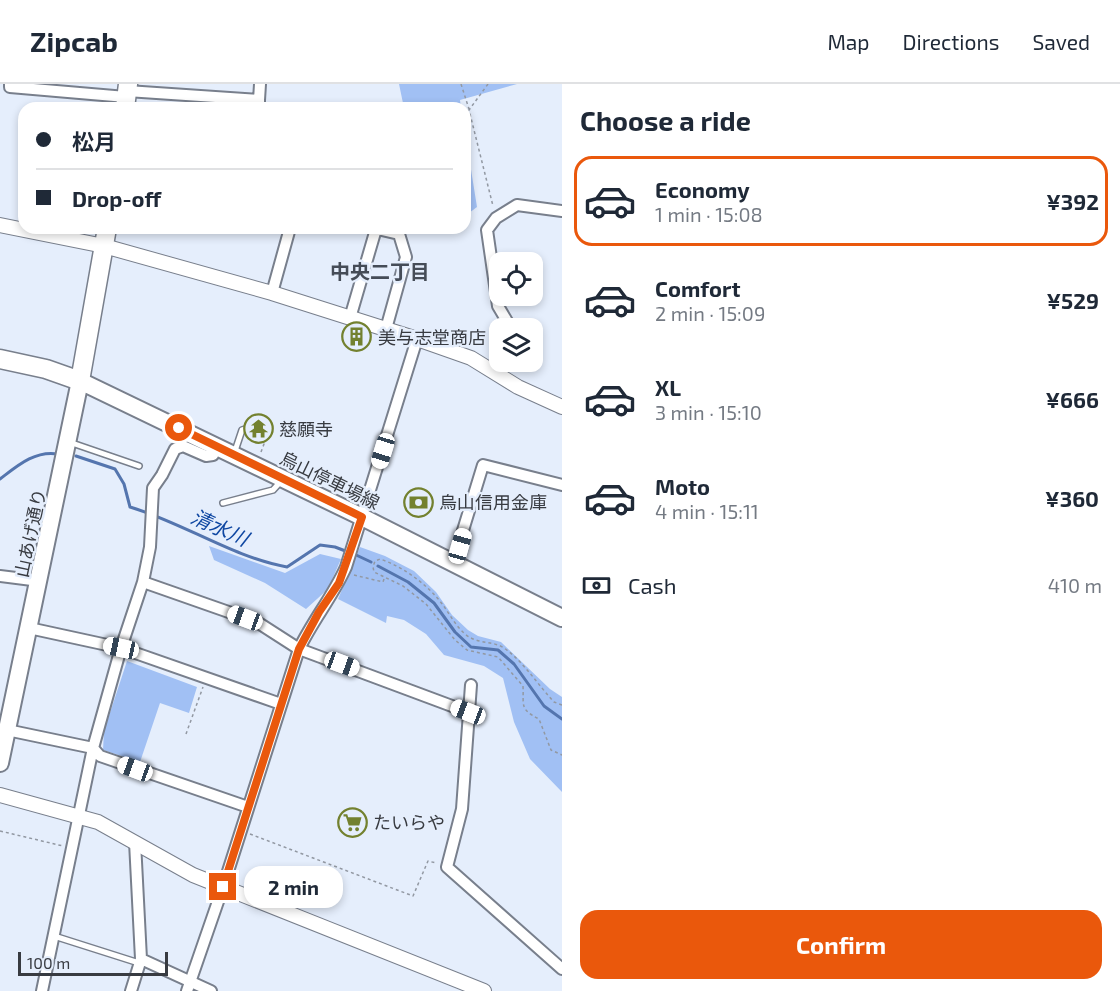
<!DOCTYPE html>
<meta charset="utf-8">
<style>
:root{--surface:#fff;--page:#f6f6f7;--text:#1f2937;--muted:#747a83;--line:#e0e1e3;--accent:#ea580c}
body{margin:0;font-family:"Exo 2","Noto Sans JP",sans-serif;background:var(--page);color:var(--text);height:100vh;display:flex;flex-direction:column;font-size:22px;white-space:nowrap}
*{box-sizing:border-box;margin:0}
p{font-size:20px;color:var(--muted)}
.icon{flex:none;width:33px;height:33px;fill:none;stroke:currentColor;stroke-width:2;stroke-linecap:round;stroke-linejoin:round}
.map{position:relative;flex:1;overflow:hidden}
.panel{display:flex;flex-direction:column;background:var(--surface);width:558px}
.panel>*{flex:none}
.hud{position:absolute;left:18px;top:18px;width:453px;height:132px;border-radius:18px;box-shadow:0 3px 9px #0003;display:grid;align-content:center;height:132px;padding:0 18px;background:var(--surface)}
.tools{position:absolute;left:489px;top:168px;display:grid;gap:12px}
.tools a{display:grid;place-items:center;width:54px;height:54px;border-radius:12px;background:var(--surface);box-shadow:0 3px 9px #0003;font-size:30px}
.scale{position:absolute;left:18px;bottom:15px;width:150px;box-sizing:border-box;padding-left:6px;border:3px solid #383b41;border-top:0;font-size:16px;line-height:21px;white-space:nowrap;color:#383b41;-webkit-text-stroke:4px #e5eefc;paint-order:stroke}
.end{position:absolute;width:27px;height:27px;margin:-14px;border:8px solid #ea580c;background:#fff;box-shadow:0 0 0 3px #fff}
.from{border-radius:50%}
.bubble{position:absolute;height:42px;border-radius:18px;background:var(--surface);box-shadow:0 3px 9px #0003;font-size:20px;font-weight:700;line-height:42px;text-align:center}
.car{position:absolute;width:18px;height:36px;margin:-18px -9px;border-radius:8px;box-shadow:0 0 4px 2px #0007;background:linear-gradient(#fff 24%,#345 0 40%,#fff 0 76%,#345 0 86%,#fff 0)}
.hud b{display:flex;align-items:center;gap:21px;height:57px;font-size:22px}
.hud b+b{border-top:2px solid var(--line)}
.hud i{width:15px;height:15px;background:var(--text)}
ul{padding:0;list-style:none}
li{display:flex;align-items:center;gap:18px;height:90px;margin:0 12px 9px;padding:0 6px;border:3px solid transparent;border-radius:18px}
li div{flex:1}
li b{display:block;font-size:22px}
li em{font-style:normal;font-weight:700}
li.selected{border-color:var(--accent)}
li>.icon{width:54px;height:54px;stroke-width:1.5}
h2{padding:0 18px;font-size:27px;line-height:72px}
.pay{display:flex;align-items:center;gap:15px;height:66px;padding:0 18px;font-size:22px}
.pay p{margin-inline-start:auto}
.cta{display:flex;gap:12px;margin-top:auto;padding:12px 18px}
.cta a{flex:1;height:69px;border-radius:18px;background:var(--accent);color:#fff;font-size:24px;font-weight:700;line-height:69px;text-align:center}
header{display:flex;align-items:center;gap:36px;box-sizing:border-box;height:84px;padding:0 30px;background:var(--surface);border-bottom:2px solid var(--line)}
header strong{font-size:28px}
nav{display:flex;gap:33px;margin-inline-start:auto;font-size:21px}
main{display:flex;flex:1;min-height:0}
.map>svg:first-child{display:block}
.green{fill:#a1c0f4}
.lines{fill:none;stroke-linecap:round;stroke-linejoin:round}
.stream{stroke:#5475ae;stroke-width:3}
.service-casing{stroke:#787f8c;stroke-width:8}
.minor-casing{stroke:#787f8c;stroke-width:14}
.tertiary-casing{stroke:#787f8c;stroke-width:16}
.secondary-casing{stroke:#787f8c;stroke-width:20}
.primary-casing{stroke:#787f8c;stroke-width:21}
.path{stroke:#9298a2;stroke-width:1.5;stroke-dasharray:3 3;stroke-linecap:butt}
.service{stroke:#fff;stroke-width:5}
.minor{stroke:#fff;stroke-width:10}
.tertiary{stroke:#fff;stroke-width:14}
.secondary{stroke:#fff;stroke-width:16}
.primary{stroke:#fff;stroke-width:18}
.route{stroke:#ea580c;stroke-width:8}
.labels{text-anchor:middle;dominant-baseline:central;stroke-width:5;stroke-linejoin:round;paint-order:stroke}
.poi-label{font-size:18px;fill:#383b41;stroke:#e5eefc;text-anchor:start}
.street-label{font-size:18px;fill:#383b41;stroke:#e5eefc}
.neighbourhood-label{font-size:20px;font-weight:bold;fill:#454c57;stroke:#e5eefc}
.water-label{font-size:20px;font-style:italic;fill:#0f47a2;stroke:#e5eefc}
</style>
<header>
<strong>Zipcab</strong>
<nav><a>Map</a><a>Directions</a><a>Saved</a></nav>
</header>
<main>
<div class="map">
<svg width="562" height="907" viewBox="0 0 562 907">
<rect width="100%" height="100%" fill="#e5eefc"/>
<path class="green" d="M399,0H517L460,16L461,24H404Z
M465,48L477,123L465,132Z
M209,462L285,489L320,470L341,475L328,505L306,525L265,499L214,476Z
M360,463L385,472L414,487L436,508L452,531L468,546L478,552L501,558L550,605L562,613V708L530,675L514,638L503,594L484,582L444,571L426,550L404,536L387,532L386,539L338,515Z
M127,577L197,603L189,629L160,619L140,678L103,666L104,647Z"/>
<g class="lines">
<path class="stream" d="M76,372L115,385L124,400L130,423C184,439 232,473 287,483L320,461L335,463L348,468
M0,395C17,382 35,366 58,370
M354,470L371,478
M378,482L408,498L434,519L455,548L471,563L498,566L514,580L544,622L562,635"/>
<defs>
<path id="service" d="M69,358L139,382
M234,370L242,346L255,342
M223,419L273,406L282,396
M54,852L139,879"/>
<path id="minor" d="M10,0V3L126,13
M127,7L259,16V24
M259,16L260,0
M373,144L399,150L406,173L386,245
M272,209L290,144
M350,234L376,145
M511,244L498,222L487,146L496,134L517,121L562,127
M217,363L213,371L206,372L183,362L175,365L162,391L153,404L150,463L143,498L121,564L93,664L100,672L248,723
M453,479L483,381L562,401
M0,492L40,497
M143,498L257,538L299,565L468,628
M29,544L121,564L281,620
M471,601L462,725L447,783L562,885
M7,646L93,664L42,907
M141,875L211,907
M131,907L141,875L135,758
M187,907L223,803L299,565C313,536 333,512 346,483L417,255"/>
<path id="tertiary" d="M0,141L104,162L272,209L417,255L471,274L518,303L562,323
M0,711L98,738L193,791L484,907"/>
<path id="secondary" d="M0,679L80,297L362,433L562,534"/>
<path id="primary" d="M125,24L128,0
M0,275L46,285L80,297L107,144"/>
</defs>
<use href="#service" class="service-casing"/>
<use href="#minor" class="minor-casing"/>
<use href="#tertiary" class="tertiary-casing"/>
<use href="#secondary" class="secondary-casing"/>
<use href="#primary" class="primary-casing"/>
<path class="path" d="M461,0L469,25
M488,0L469,26L493,122
M261,368L267,352
M354,491L383,498L384,495
M562,621L554,618C538,601 523,577 504,564C492,556 478,561 465,550C456,542 450,531 443,521C428,501 404,483 380,475L375,477L373,483L374,488L403,502L426,520L455,556L467,566L498,573L523,602C524,621 519,625 539,635L551,666L562,671
M186,650L203,603
M0,747L63,762
M250,750L413,812L428,777L436,779"/>
<use href="#service" class="service"/>
<use href="#minor" class="minor"/>
<use href="#tertiary" class="tertiary"/>
<use href="#secondary" class="secondary"/>
<use href="#primary" class="primary"/>
</g>
<g class="lines">
<path class="route" d="M179,344L362,433L339,499L319,528L299,565L223,803"/>
</g>
<defs>
<symbol id="building-ring" viewBox="-11 -11 22 22"><circle r="9.5" fill="#e5eefc" stroke="#73812f" stroke-width="1.5"/><path d="M-4-6H4V6H1V3H-1V6H-4ZM-2.5-4.3h1.7v1.8h-1.7ZM.8-4.3h1.7v1.8H.8ZM-2.5-1h1.7V.8h-1.7ZM.8-1h1.7V.8H.8Z" fill="#73812f"/></symbol>
<symbol id="temple-ring" viewBox="-11 -11 22 22"><circle r="9.5" fill="#e5eefc" stroke="#73812f" stroke-width="1.5"/><path d="M0-6L5-2H3V0L6.5 2.5H4V6H1.5V3h-3V6H-4V2.5H-6.5L-3 0V-2H-5Z" fill="#73812f"/></symbol>
<symbol id="bank-ring" viewBox="-11 -11 22 22"><circle r="9.5" fill="#e5eefc" stroke="#73812f" stroke-width="1.5"/><path d="M-6-4H6V4H-6ZM0-2.3a2.3 2.3 0 1 0 0 4.6a2.3 2.3 0 1 0 0-4.6Z" fill="#73812f"/></symbol>
<symbol id="supermarket-ring" viewBox="-11 -11 22 22"><circle r="9.5" fill="#e5eefc" stroke="#73812f" stroke-width="1.5"/><path d="M-6-5.5h2.5l.6 2H6L4.5 2H-2.5L-4.4-4H-6ZM-1.5 3.2a1.3 1.3 0 1 0 .1 0ZM3 3.2a1.3 1.3 0 1 0 .1 0Z" fill="#73812f"/></symbol>
</defs>
<g fill-rule="evenodd">
<use href="#building-ring" x="340" y="236" width="33" height="33"/>
<use href="#temple-ring" x="242" y="328" width="33" height="33"/>
<use href="#bank-ring" x="402" y="402" width="33" height="33"/>
<use href="#supermarket-ring" x="336" y="722" width="33" height="33"/>
</g>
<g class="labels">
<g class="poi-label">
<text x="378" y="253">美与志堂商店</text>
<text x="279" y="345">慈願寺</text>
<text x="439" y="418">烏山信用金庫</text>
<text x="373" y="738">たいらや</text>
</g>
<g class="street-label">
<text transform="translate(330 396) rotate(26)">烏山停車場線</text>
<text transform="translate(30 449) rotate(-78)">山あげ通り</text>
</g>
<g class="neighbourhood-label">
<text x="380" y="187">中央二丁目</text>
</g>
<g class="water-label">
<text transform="translate(220 443) rotate(24)">清水川</text>
</g>
</g>
</svg>
<div class="tools">
<a><svg class="icon" aria-label="locate" viewBox="0 0 24 24"><circle cx="12" cy="12" r="6"/><path d="M12 2v4M12 18v4M2 12h4M18 12h4"/></svg></a>
<a><svg class="icon" aria-label="layers" viewBox="0 0 24 24"><path d="M12 4l9 5-9 5-9-5zM3 14l9 5 9-5"/></svg></a>
</div>
<div class="scale">100 m</div>
<i class="end from" style="left:179px;top:344px"></i>
<i class="end" style="left:223px;top:803px"></i>
<div class="bubble" style="left:244px;top:782px;width:99px">2 min</div>
<i class="car" style="left:383px;top:367px;rotate:197deg"></i>
<i class="car" style="left:460px;top:462px;rotate:16deg"></i>
<i class="car" style="left:245px;top:534px;rotate:290deg"></i>
<i class="car" style="left:121px;top:564px;rotate:282deg"></i>
<i class="car" style="left:342px;top:580px;rotate:110deg"></i>
<i class="car" style="left:468px;top:628px;rotate:291deg"></i>
<i class="car" style="left:135px;top:685px;rotate:290deg"></i>
<div class="hud">
<b><i class="from"></i>松月</b>
<b><i></i>Drop-off</b>
</div>
</div>
<section class="panel">
<h2>Choose a ride</h2>
<ul>
<li class="selected"><svg class="icon" aria-label="car" viewBox="0 0 24 24"><path d="M5 17H2v-5l4-1 3-4h7l3 4 3 1v5h-3M9 17h6M6 11h13"/><circle cx="7" cy="17" r="2"/><circle cx="17" cy="17" r="2"/></svg><div><b>Economy</b><p>1 min · 15:08</p></div><em>¥392</em></li>
<li><svg class="icon" aria-label="car" viewBox="0 0 24 24"><path d="M5 17H2v-5l4-1 3-4h7l3 4 3 1v5h-3M9 17h6M6 11h13"/><circle cx="7" cy="17" r="2"/><circle cx="17" cy="17" r="2"/></svg><div><b>Comfort</b><p>2 min · 15:09</p></div><em>¥529</em></li>
<li><svg class="icon" aria-label="car" viewBox="0 0 24 24"><path d="M5 17H2v-5l4-1 3-4h7l3 4 3 1v5h-3M9 17h6M6 11h13"/><circle cx="7" cy="17" r="2"/><circle cx="17" cy="17" r="2"/></svg><div><b>XL</b><p>3 min · 15:10</p></div><em>¥666</em></li>
<li><svg class="icon" aria-label="car" viewBox="0 0 24 24"><path d="M5 17H2v-5l4-1 3-4h7l3 4 3 1v5h-3M9 17h6M6 11h13"/><circle cx="7" cy="17" r="2"/><circle cx="17" cy="17" r="2"/></svg><div><b>Moto</b><p>4 min · 15:11</p></div><em>¥360</em></li>
</ul>
<div class="pay"><svg class="icon" aria-label="cash" viewBox="0 0 24 24"><path d="M3 7h18v10H3z"/><circle cx="12" cy="12" r="2"/></svg>Cash<p>410 m</p></div>
<div class="cta"><a>Confirm</a></div>
</section>
</main>
